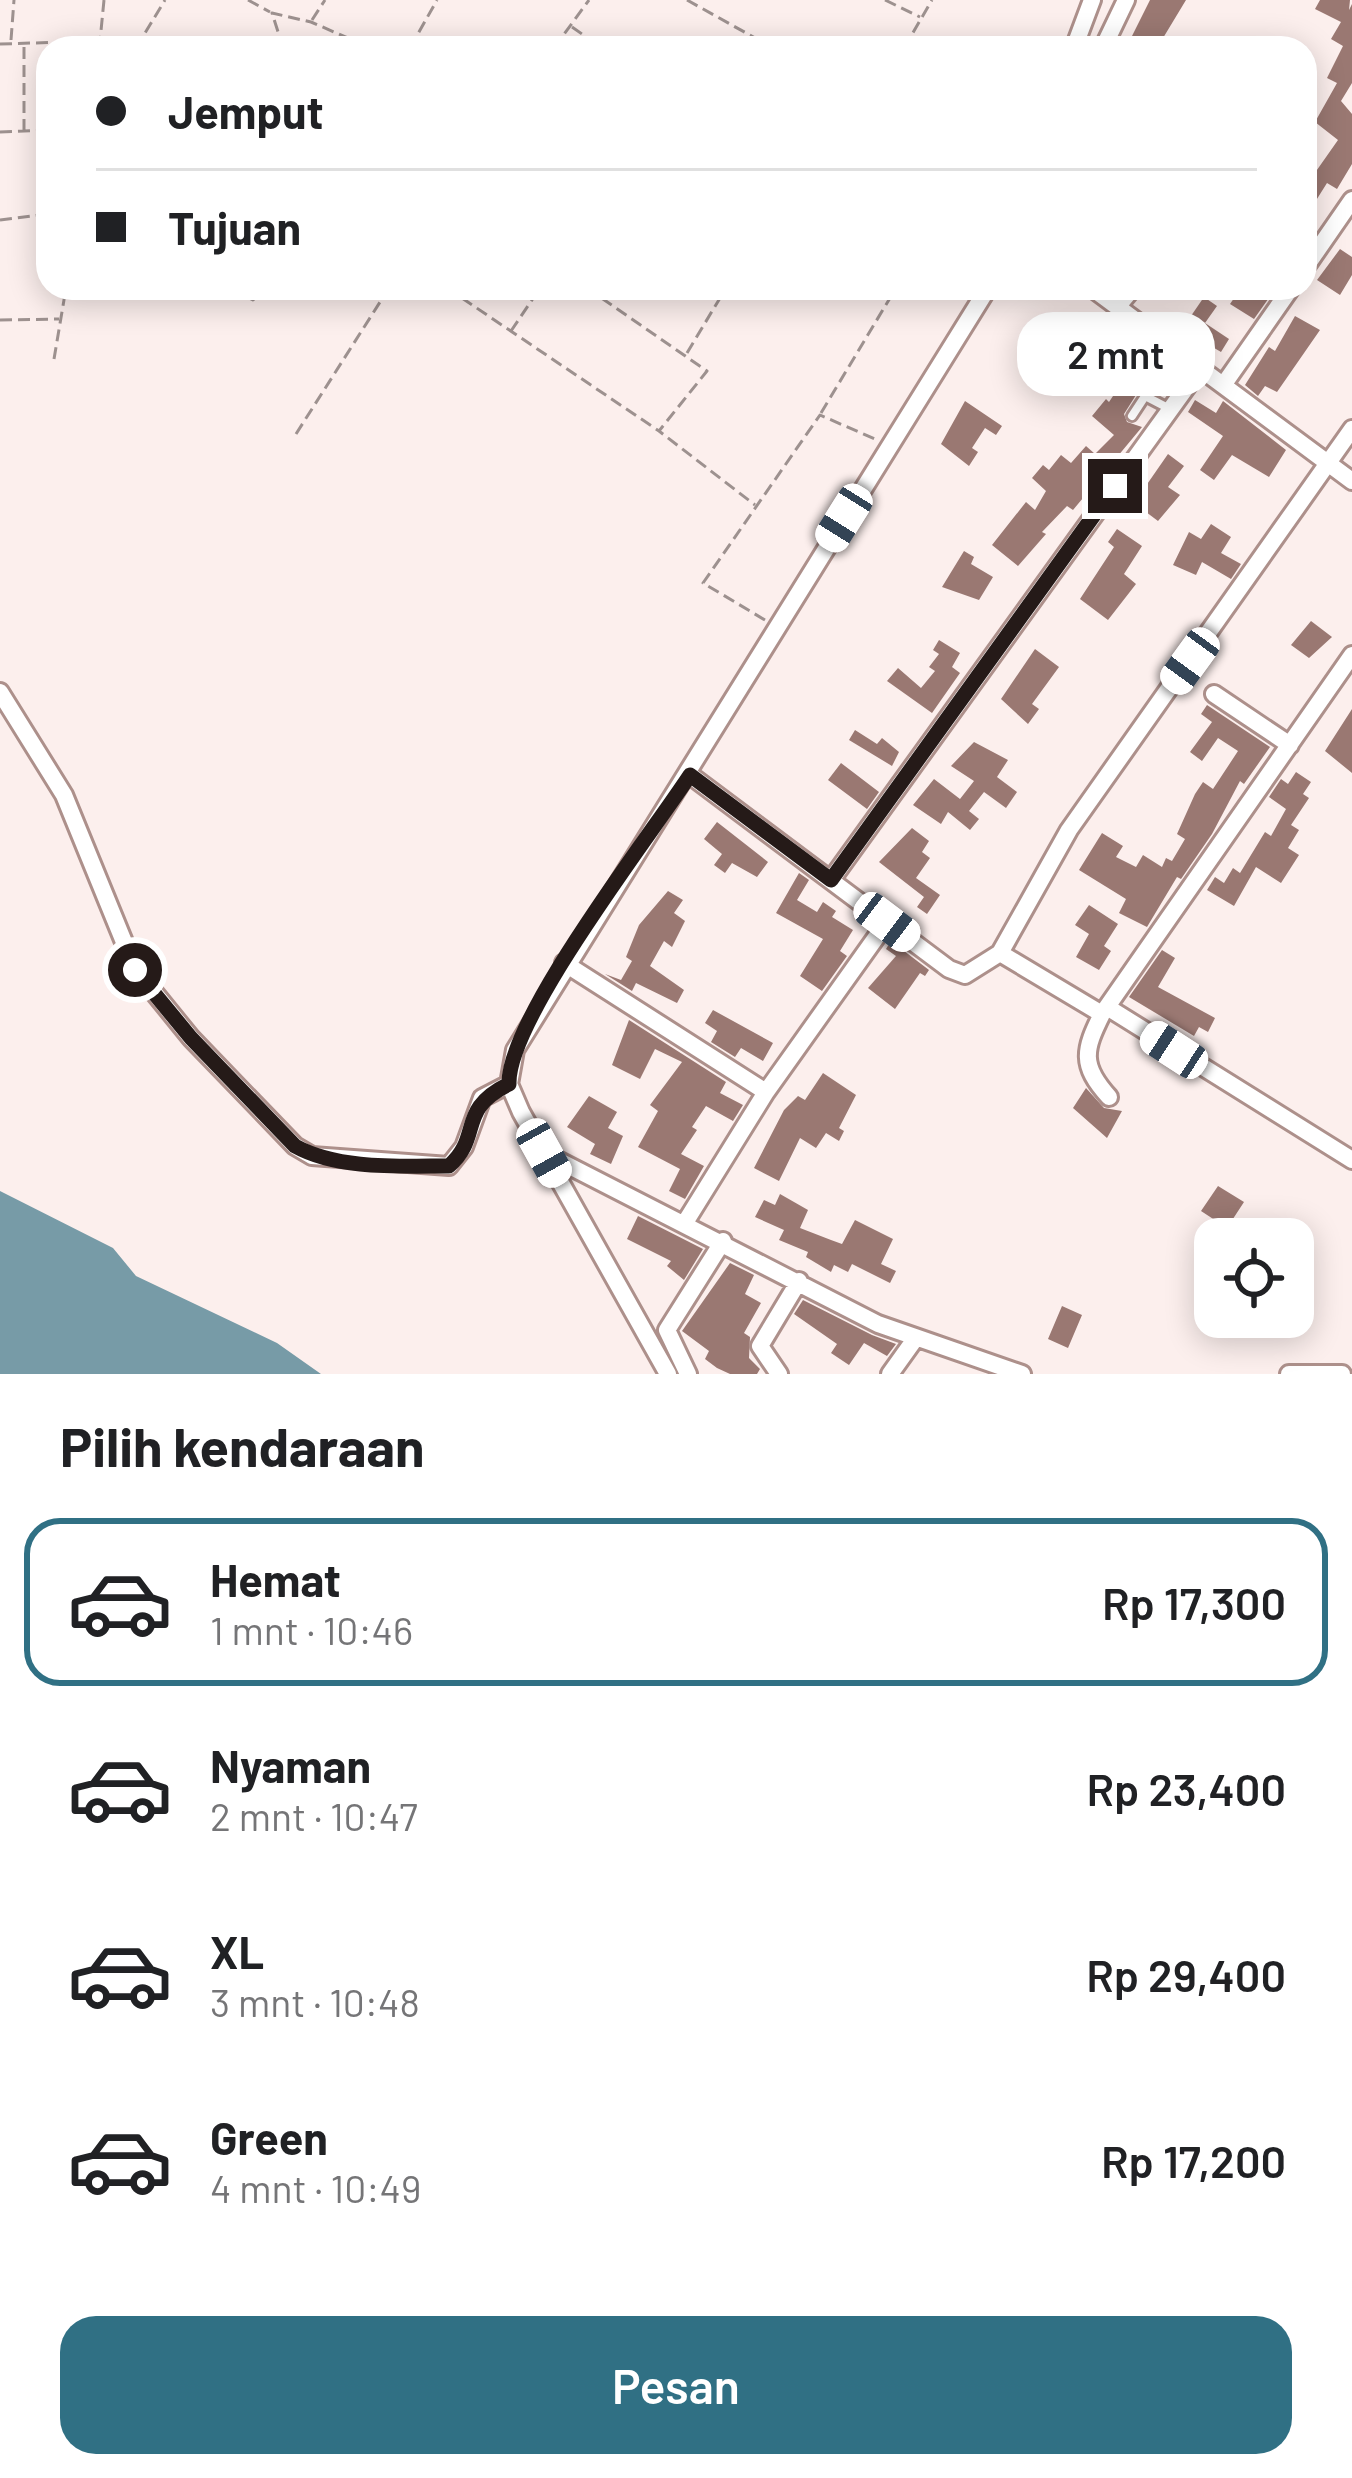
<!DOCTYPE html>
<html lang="id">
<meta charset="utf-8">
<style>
:root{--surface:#fff;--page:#f6f6f6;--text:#202124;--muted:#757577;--line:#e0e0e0;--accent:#307084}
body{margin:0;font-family:Barlow,sans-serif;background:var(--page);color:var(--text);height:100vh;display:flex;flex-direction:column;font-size:45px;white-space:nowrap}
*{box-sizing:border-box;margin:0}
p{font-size:39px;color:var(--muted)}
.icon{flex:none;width:66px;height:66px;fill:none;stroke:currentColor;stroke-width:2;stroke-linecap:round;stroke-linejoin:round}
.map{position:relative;height:1374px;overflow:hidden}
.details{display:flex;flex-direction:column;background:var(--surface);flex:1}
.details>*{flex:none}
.hud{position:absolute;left:36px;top:36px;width:1281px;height:264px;border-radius:36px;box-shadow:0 6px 30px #0003;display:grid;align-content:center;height:264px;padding:0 60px;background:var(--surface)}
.buttons{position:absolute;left:1194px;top:1218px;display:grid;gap:24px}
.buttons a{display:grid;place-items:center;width:120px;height:120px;border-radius:24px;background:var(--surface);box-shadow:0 6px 30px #0003;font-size:60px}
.end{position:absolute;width:54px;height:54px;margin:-27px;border:15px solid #251a18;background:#fff;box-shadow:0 0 0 6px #fff}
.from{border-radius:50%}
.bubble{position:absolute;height:84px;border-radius:36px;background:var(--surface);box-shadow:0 6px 30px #0003;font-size:39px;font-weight:600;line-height:84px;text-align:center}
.car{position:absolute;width:36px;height:72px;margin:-36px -18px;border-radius:15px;box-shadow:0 0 9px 3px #0007;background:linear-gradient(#fff 24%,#345 0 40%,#fff 0 76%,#345 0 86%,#fff 0)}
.hud b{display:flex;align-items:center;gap:42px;height:114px;font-size:45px}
.hud b+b{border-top:3px solid var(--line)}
.hud i{width:30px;height:30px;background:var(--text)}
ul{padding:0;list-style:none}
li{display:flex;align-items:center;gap:36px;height:168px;margin:0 24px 18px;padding:0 36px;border:6px solid transparent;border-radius:36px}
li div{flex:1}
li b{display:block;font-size:45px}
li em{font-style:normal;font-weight:600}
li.on{border-color:var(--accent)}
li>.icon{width:108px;height:108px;stroke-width:1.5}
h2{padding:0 60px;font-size:54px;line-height:144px}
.primary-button{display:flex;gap:24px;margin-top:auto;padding:24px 60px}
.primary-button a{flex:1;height:138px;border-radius:36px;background:var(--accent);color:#fff;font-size:48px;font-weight:600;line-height:138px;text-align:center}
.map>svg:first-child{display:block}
.water{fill:#779ba7}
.building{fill:#9a7872}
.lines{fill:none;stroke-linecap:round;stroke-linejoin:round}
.service-casing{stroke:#ad908b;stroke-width:14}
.minor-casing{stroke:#ad908b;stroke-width:22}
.path{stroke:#9d918f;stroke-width:3;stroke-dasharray:12 6;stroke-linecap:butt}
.service{stroke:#fff;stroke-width:8}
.minor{stroke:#fff;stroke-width:16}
.route{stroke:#251a18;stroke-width:15}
</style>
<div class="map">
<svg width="1352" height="1374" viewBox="0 0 1352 1374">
<rect width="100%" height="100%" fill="#fcefed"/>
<path class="water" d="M0,1191L113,1248L136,1276L277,1343L321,1374H0Z"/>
<path class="building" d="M1150,0H1186L1157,48H1126Z
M1320,0H1350L1349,10L1352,4V83L1341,101L1352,114V164L1337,189L1327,183L1305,218V187L1338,140L1315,122L1337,83L1327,78L1343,46L1331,39L1341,22L1315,9Z
M1340,249L1352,257V275L1340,295L1317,280Z
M1241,288H1261L1271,295L1254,319L1230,304Z
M1204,297L1217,306L1205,323L1229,339L1221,352L1182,329Z
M1295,316L1320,330L1277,392L1265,386L1258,396L1245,385L1269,347L1275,351Z
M1147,345L1182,371L1173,384L1154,371L1148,376L1124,414L1127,422L1142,427L1073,510L1067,506L1042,532L1046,534L1018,566L992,545L1026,502L1035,510L1046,491L1032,478L1043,465L1049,470L1061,455L1071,463L1086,446L1095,454L1114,435L1092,416L1106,399L1109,402Z
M1195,400L1216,413L1223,401L1286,450L1269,477L1232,455L1214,480L1200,470L1223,436L1188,412Z
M965,401L1002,426L996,435L985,428L972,448L978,452L969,466L941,444Z
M1168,454L1184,466L1168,487L1180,495L1158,521L1134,503Z
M1211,524L1231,537L1221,553L1241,564L1231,579L1202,562L1196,575L1173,565L1189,532L1201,539Z
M1117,529L1142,546L1124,574L1136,584L1108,620L1080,599L1114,547L1108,542Z
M964,551L974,557L971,564L993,577L979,600L942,587Z
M1311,621L1332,637L1309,658L1291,645Z
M939,640L960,653L952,667L960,673L932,713L887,681L898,668L921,688L935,671L929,667L939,654L933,650Z
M1035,649L1059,667L1032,704L1039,709L1028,724L1001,699Z
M1207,705L1270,747L1244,784L1240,781L1212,834L1181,879L1177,877L1147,927L1119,913L1126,899L1079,870L1102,833L1123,846L1116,857L1136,867L1143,855L1162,867L1166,858L1172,861L1185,839L1177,834L1195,794L1203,782L1213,789L1238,751L1218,738L1202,761L1190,752L1212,722L1201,714Z
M1352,709V773L1325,751Z
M855,730L877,744L882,738L899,752L892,766L849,740Z
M974,742L1008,760L997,777L1017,792L1006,808L984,792L969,811L979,819L970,830L948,812L941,824L913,805L934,779L960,799L974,781L951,766Z
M841,763L879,792L867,809L828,780Z
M1296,772L1311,782L1303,794L1309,798L1291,825L1299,830L1288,848L1299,855L1281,883L1256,867L1234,906L1207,890L1215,877L1224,883L1233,868L1240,873L1265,832L1271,836L1286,809L1269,797L1281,779L1288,784Z
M717,822L768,862L757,877L732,863L725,873L714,865L722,854L704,839Z
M912,828L929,841L922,852L930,858L916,878L940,895L927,914L917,907L924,897L879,862Z
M799,873L809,880L797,900L817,912L823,902L836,911L832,917L853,930L840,951L847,956L822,991L800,976L823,939L776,913Z
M668,891L683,900L674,913L685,921L672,947L664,941L650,966L684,990L677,1003L636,983L632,991L605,974L621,980L632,961L626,957L639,925Z
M1089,905L1118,924L1104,946L1111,951L1099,970L1076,957L1089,934L1075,925Z
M891,941L929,970L925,976L920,973L895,1009L868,988L896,956L886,949Z
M1162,950L1175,958L1158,987L1215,1018L1208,1032L1199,1027L1194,1036L1129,997Z
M713,1010L773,1043L763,1061L741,1048L735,1057L711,1042L717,1031L705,1023Z
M629,1020L726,1082L720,1093L743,1105L733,1121L706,1106L692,1127L697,1130L681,1154L704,1166L685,1199L669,1191L680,1169L638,1147L658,1111L650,1105L682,1062L655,1049L640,1079L612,1065Z
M823,1073L856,1095L839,1128L844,1131L839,1141L826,1133L816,1148L800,1138L779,1181L754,1168L784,1110L798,1096L805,1100Z
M1086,1088L1104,1108L1122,1111L1107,1138L1073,1108Z
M589,1096L617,1112L608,1128L623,1136L611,1164L590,1154L595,1144L567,1127Z
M1218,1186L1244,1202L1227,1228L1201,1211Z
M780,1194L808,1210L800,1228L831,1240L842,1244L855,1220L893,1239L881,1264L896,1271L890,1283L852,1264L848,1272L834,1265L831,1272L806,1257L808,1252L779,1240L784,1230L755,1217L764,1200L775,1205Z
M638,1216L703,1249L684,1280L667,1266L671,1261L627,1239Z
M730,1263L754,1275L745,1294L761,1303L744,1333L750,1337L749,1358L760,1369L757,1374H730L717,1368L705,1359L709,1351L682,1331Z
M803,1300L872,1335L896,1344L887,1356L864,1343L849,1365L831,1353L837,1344L794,1314Z
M1062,1306L1082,1315L1068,1348L1048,1339Z"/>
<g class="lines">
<defs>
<path id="service" d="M1145,396L1170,409
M1132,416L1155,381"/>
<path id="minor" d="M1074,48L1092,0
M1103,48L1126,0
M1305,268L1352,200
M1092,288L1352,481
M1117,307L1133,288
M1224,384L1291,288
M0,692L64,795L135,969L191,1038L295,1146L312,1156L449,1166L464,1147L482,1098L509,1084
M1214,694L1290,745
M690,775L949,969L965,975L1000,953L1102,1014
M831,880L1201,367
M1000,953L1069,830L1352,429
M564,963L766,1092
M1107,1007L1352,1160
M1109,1097C1080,1065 1084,1050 1102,1014L1352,655
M544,1153L878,1324L1022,1374
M686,1221L766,1092L887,922
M668,1374L521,1112L509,1084L515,1050L988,288
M688,1374L667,1330L723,1241
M779,1374L760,1346L799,1281
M890,1374L915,1339
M1289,1374H1342"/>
</defs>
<use href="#service" class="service-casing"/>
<use href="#minor" class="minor-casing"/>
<path class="path" d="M104,0L100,41L107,48
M248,0L270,12
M687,0L773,48
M885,0L920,17
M312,20L325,0
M572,27L602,48
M11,40L14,0
M0,44L100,41
M136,48L165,0
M275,48L280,38L272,13L311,22L371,48
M410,48L437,0
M554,48L589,0
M904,48L932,0
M24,131V45
M0,132L48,130
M0,220L48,214
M230,288L253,300L266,288
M447,288L659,431
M587,288L707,371L659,431L755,505
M0,320L59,319
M511,331L540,288
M687,353L726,288
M54,359L66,288
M821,413L896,288
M296,434L389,288
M765,620L703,583L820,415L877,440"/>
<use href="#service" class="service"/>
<use href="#minor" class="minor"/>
</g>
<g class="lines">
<path class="route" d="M135,970L191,1038L295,1146C338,1170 401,1166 449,1166C483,1136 456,1110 509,1084C507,1020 650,836 690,775L831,880L1115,486"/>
</g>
</svg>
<div class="buttons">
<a><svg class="icon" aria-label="locate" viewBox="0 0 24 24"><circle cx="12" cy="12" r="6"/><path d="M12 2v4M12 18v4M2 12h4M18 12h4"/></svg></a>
</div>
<i class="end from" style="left:135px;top:970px"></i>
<i class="end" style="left:1115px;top:486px"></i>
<div class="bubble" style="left:1017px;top:312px;width:198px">2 mnt</div>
<i class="car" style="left:844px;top:518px;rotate:212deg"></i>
<i class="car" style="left:1190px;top:661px;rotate:216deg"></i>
<i class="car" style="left:887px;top:922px;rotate:127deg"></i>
<i class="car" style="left:1174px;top:1050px;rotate:303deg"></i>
<i class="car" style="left:544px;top:1153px;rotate:151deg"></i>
<div class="hud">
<b><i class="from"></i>Jemput</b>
<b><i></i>Tujuan</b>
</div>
</div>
<section class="details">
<h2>Pilih kendaraan</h2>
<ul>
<li class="on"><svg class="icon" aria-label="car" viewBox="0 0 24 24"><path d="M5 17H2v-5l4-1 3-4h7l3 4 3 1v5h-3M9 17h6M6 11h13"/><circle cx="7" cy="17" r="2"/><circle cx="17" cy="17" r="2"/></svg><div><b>Hemat</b><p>1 mnt · 10:46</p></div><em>Rp 17,300</em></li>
<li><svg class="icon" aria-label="car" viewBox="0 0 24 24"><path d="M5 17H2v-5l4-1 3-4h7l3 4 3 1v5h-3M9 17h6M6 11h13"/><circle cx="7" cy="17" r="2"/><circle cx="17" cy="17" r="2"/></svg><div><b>Nyaman</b><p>2 mnt · 10:47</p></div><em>Rp 23,400</em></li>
<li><svg class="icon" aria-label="car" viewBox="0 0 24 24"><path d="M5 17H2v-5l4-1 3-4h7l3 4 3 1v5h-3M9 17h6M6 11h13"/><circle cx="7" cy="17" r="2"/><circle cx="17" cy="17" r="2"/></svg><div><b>XL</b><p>3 mnt · 10:48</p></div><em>Rp 29,400</em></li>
<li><svg class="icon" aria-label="car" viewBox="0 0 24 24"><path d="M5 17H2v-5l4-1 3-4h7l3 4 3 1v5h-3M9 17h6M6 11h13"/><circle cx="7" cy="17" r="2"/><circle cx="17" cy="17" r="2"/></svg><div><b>Green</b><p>4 mnt · 10:49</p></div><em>Rp 17,200</em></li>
</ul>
<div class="primary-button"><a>Pesan</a></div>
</section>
